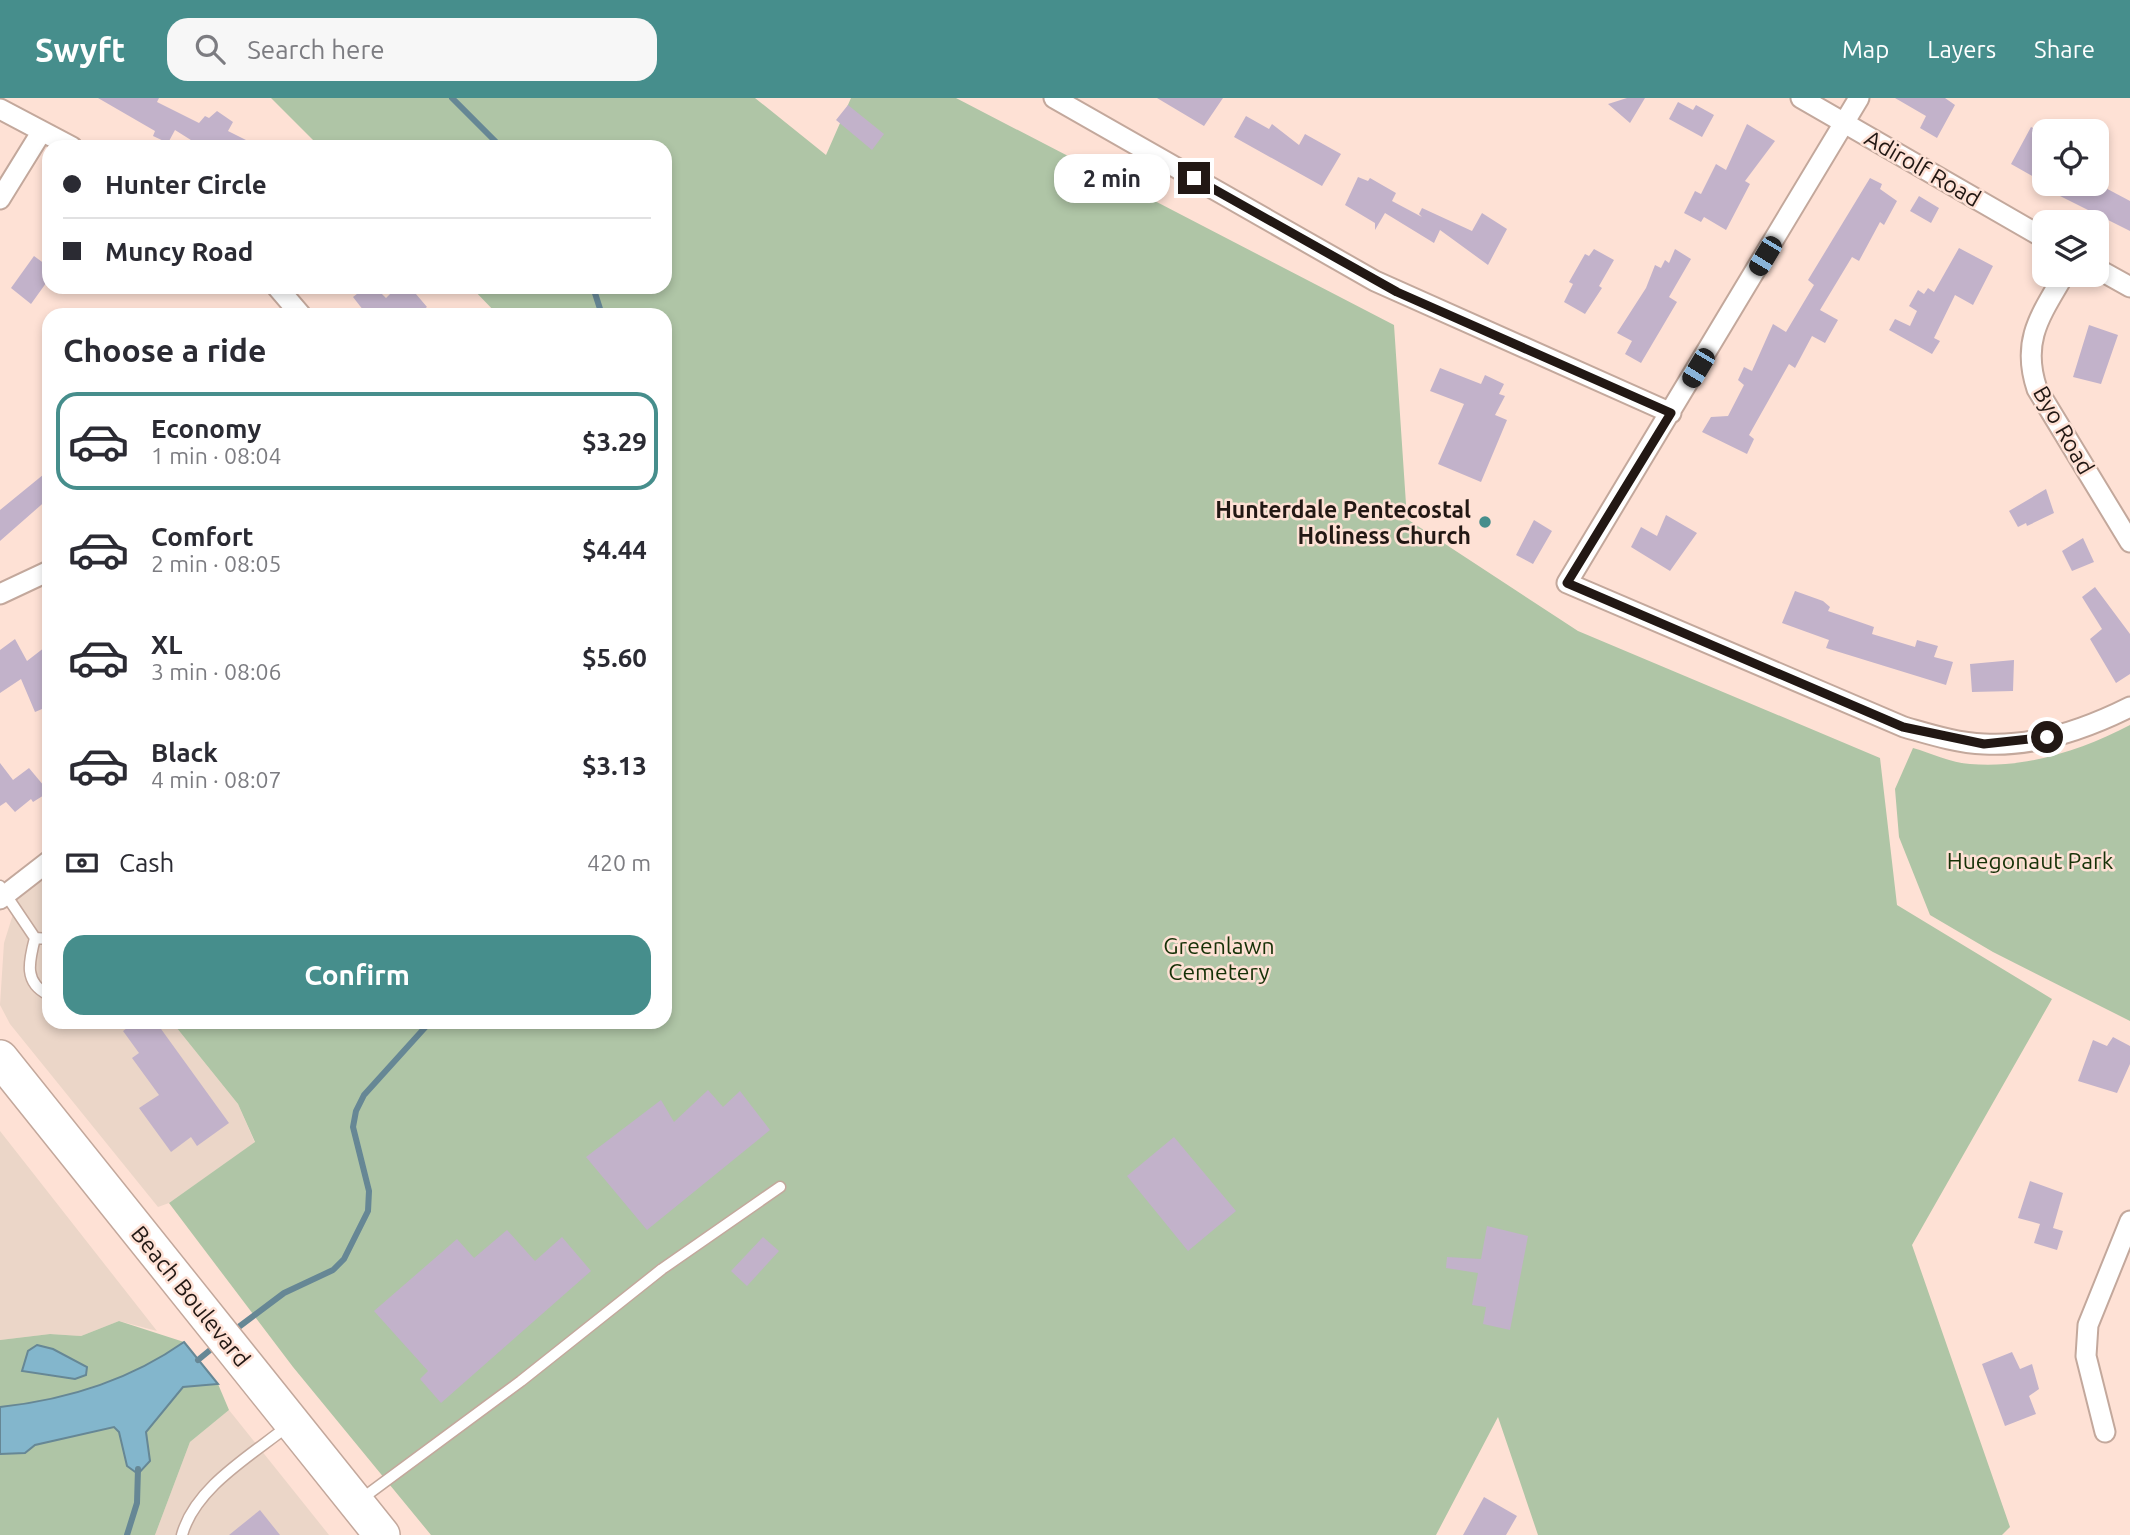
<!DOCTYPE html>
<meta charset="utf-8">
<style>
:root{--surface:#fff;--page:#f7f7f7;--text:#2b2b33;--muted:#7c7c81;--line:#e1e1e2;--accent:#468e8c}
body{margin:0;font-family:Ubuntu,sans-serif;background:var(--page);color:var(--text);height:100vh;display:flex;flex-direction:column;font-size:26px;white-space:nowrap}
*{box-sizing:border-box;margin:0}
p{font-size:23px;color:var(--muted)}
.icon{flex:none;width:38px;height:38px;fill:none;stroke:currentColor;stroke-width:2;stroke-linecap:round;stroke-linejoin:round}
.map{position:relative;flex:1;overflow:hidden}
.panel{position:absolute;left:42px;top:210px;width:630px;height:721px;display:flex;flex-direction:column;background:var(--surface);border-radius:21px;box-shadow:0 4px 10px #0003}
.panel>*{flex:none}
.banner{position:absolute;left:42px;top:42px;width:630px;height:154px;border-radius:21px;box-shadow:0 4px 10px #0003;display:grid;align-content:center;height:154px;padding:0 21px;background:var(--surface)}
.fabs{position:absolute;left:2032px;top:21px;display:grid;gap:14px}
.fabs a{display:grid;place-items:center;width:77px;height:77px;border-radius:14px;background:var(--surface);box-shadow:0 4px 10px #0003;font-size:35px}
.end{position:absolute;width:32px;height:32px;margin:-16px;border:9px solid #221814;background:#fff;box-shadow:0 0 0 4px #fff}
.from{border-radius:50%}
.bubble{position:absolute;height:49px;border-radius:21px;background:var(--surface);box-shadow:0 4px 10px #0003;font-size:23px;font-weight:700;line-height:49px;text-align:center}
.car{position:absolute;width:21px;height:42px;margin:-21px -10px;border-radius:9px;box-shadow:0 0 5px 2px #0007;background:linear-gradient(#222 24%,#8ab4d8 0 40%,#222 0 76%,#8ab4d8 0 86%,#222 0)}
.banner b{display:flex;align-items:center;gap:24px;height:66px;font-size:26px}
.banner b+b{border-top:2px solid var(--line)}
.banner i{width:18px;height:18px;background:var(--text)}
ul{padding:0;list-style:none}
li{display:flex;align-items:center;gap:21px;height:98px;margin:0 14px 10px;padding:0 7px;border:4px solid transparent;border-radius:21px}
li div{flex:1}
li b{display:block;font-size:26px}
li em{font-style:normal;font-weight:700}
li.selected{border-color:var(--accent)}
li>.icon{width:63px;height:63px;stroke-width:1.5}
h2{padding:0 21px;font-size:32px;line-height:84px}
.pay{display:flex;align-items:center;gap:18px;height:77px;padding:0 21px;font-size:26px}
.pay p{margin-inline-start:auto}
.primary-button{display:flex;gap:14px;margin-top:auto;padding:14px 21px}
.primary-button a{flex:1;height:80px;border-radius:21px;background:var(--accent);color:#fff;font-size:28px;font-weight:700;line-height:80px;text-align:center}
header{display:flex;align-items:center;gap:42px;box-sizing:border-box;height:98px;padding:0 35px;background:var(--accent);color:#fff}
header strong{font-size:33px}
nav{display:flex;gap:38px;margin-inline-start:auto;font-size:24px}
.search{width:490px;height:63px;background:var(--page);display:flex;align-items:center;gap:18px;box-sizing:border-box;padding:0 24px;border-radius:21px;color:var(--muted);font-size:26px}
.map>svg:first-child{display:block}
.commercial{fill:#ebd6c8}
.green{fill:#afc5a6;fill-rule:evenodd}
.water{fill:#83b6cc;stroke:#668795;stroke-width:2}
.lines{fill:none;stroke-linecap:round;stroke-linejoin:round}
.stream{stroke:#668795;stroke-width:6}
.building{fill:#c2b2ca}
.lane-casing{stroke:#c3a89c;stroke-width:13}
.street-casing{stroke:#c3a89c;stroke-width:23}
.highway-casing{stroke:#c3a89c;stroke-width:38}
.lane{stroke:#fff;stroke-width:10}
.street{stroke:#fff;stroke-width:19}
.highway{stroke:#fff;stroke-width:35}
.route{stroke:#221814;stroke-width:9}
.poi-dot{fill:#468e8c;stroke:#fee1d5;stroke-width:2.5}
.labels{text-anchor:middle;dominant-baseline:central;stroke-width:5;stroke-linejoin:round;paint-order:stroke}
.street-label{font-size:23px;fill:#221814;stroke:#fee1d5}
.poi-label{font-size:23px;font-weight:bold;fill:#221814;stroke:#fee1d5;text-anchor:end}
.park-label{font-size:23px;fill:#163107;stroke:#fee1d5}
</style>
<header>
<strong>Swyft</strong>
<div class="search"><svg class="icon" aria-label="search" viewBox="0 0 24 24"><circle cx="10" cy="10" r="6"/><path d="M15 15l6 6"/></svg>Search here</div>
<nav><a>Map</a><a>Layers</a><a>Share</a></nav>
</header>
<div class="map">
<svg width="2130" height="1437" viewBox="0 0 2130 1437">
<rect width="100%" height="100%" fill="#fee1d5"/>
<path class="commercial" d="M46,775L49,778V924H172L238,1006L255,1045L169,1105L158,1109L10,926L0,907L4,845L18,800Z
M0,1033L157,1233L119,1223L81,1238L50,1236L0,1242Z
M229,1312L329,1437H155L190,1344Z"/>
<path class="green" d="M271,0H755L826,57L851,0H956L1394,227L1407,421L1578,533L1880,660L1897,807L2052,901L1912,1147L2010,1429L2002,1437H1538L1498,1319L1436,1437H431L293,1269L169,1105L255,1044L238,1006L172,924H665V217H498L471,189H665V49H320Z
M2130,627V923L1993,854L1930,817L1899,739L1895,691L1913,650C1931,655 1951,665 1970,666C2025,671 2082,652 2130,627Z
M119,1223L184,1244C130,1282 65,1302 0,1309V1242L50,1236L81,1238ZM53,1251L86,1269V1277L75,1281L22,1272L25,1263Z
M210,1285L218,1286L229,1312L190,1344L155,1437H0V1356L25,1355L35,1347L114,1329L119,1334L127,1368L148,1345L146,1334L150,1325L177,1294L183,1289Z"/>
<path class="water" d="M184,1244L218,1286L183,1289L146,1334L150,1363L138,1376L127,1368L119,1334L114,1329L35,1347L25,1355L0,1356V1309C65,1302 130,1282 184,1244Z
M37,1247L53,1251L87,1269L86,1277L75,1281L22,1273L28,1253Z"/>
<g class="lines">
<path class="stream" d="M452,0L501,49
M593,189L602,217
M232,1234L284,1195L333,1172L344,1161L368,1113L369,1093L353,1029L356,1013L364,997L430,924
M198,1262L215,1248
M127,1437L137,1405L138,1371"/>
</g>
<path class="building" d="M98,0H159L157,4L199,25L205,18L209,20L217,13L233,24L228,33L260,49H202L175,32L168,45L153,38L155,33Z
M1157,0H1223L1204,28Z
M1627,0H1645L1630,25L1608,6Z
M1895,0H1945L1955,7L1937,40L1920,30L1926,18Z
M1678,4L1693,12L1696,7L1714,17L1702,39L1669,21Z
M848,7L884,36L872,52L836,22Z
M1246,18L1269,31L1272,26L1299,47L1305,36L1341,56L1322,88L1234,39Z
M1747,26L1775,43L1745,83L1750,86L1726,132L1704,119L1701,124L1684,115L1695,93L1701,96L1716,66L1726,72Z
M2031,29L2044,36V65L2036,80L2011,66Z
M1358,79L1368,83L1370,80L1396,95L1392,103L1422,119L1419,116L1422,110L1472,133L1482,115L1507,131L1488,167L1440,132L1434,145L1385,115L1375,132V125L1345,107Z
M1870,80L1882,86L1880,91L1897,103L1884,127L1880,124L1859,163L1852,159L1820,212L1838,222L1825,245L1812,238L1795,270L1789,266L1749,337L1754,341L1747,356L1702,334L1711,319L1728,318L1744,287L1738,282L1744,269L1752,273L1773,226L1786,234L1814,187L1808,182Z
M2036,86H2098L2130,103V133Z
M1919,98L1939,110L1931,125L1910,113Z
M1959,150L1993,168L1973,207L1955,197L1934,240L1940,243L1932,256L1889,232L1895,221L1910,228L1917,213L1909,208L1918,192L1924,196L1928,190L1934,194Z
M1594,151L1614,162L1599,188L1602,190L1585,216L1564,204L1573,186L1569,184L1585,156L1589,158Z
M1675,151L1691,161L1669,199L1677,204L1641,265L1625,256L1632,243L1617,235L1646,190L1655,167L1661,170L1665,162L1669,165Z
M34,158L49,169V181L31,206L11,190Z
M366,189H375L386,200L397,189H410L427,209L416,217H367L353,199Z
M2089,227L2118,237L2101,286L2073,279Z
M1440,270L1481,286L1485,277L1504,286L1499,296L1505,298L1495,317L1507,322L1481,384L1438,366L1464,306L1430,293Z
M49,372V400L0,443V412Z
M2046,391L2054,415L2027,428L2026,425L2018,429L2009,413Z
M1666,417L1697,435L1670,473L1631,449L1641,429L1657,438Z
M1534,422L1552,433L1533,466L1516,457Z
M2083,440L2094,464L2072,473L2062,453Z
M2095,489L2130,536V576L2116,585L2090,541L2102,531L2082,499Z
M1795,493L1823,503L1830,509L1828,513L1874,529L1872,536L1915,549L1917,542L1938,548L1934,559L1953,564L1946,587L1826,550L1829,542L1782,525Z
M15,541L27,563L49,546V608L35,614L21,581L0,595V552Z
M2014,562L2013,593L1972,594L1970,566Z
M0,665L13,682L29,670L49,694L33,704L31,701L15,714L6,704L0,708Z
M135,924H156L229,1025L197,1048L191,1039L171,1054L139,1010L159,997L132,960L139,955L123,933Z
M2113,939L2130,948V966L2117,995L2078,983L2093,942L2107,948Z
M708,992L723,1009L740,993L770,1032L647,1132L586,1059L661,1002L674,1024Z
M1174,1039L1236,1113L1188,1153L1127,1078Z
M2030,1083L2063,1095L2053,1130L2063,1133L2057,1152L2034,1145L2040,1126L2018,1120Z
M1487,1128L1528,1138L1510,1232L1483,1226L1486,1209L1472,1207L1478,1175L1446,1170L1447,1159L1481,1161Z
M507,1132L535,1163L562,1139L591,1173L441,1305L420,1281L428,1273L374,1213L457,1141L474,1160Z
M763,1139L779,1153L747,1188L731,1173Z
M2012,1254L2020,1271L2032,1266L2039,1291L2029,1298L2036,1316L2005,1328L1982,1266Z
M1484,1399L1517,1418L1506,1437H1463Z
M260,1412L280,1437H229Z"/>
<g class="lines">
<defs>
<path id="lane" d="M0,788L35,840C29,863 23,885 49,897
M35,840L49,841
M360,1402L521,1283L662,1171L780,1089
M182,1437C195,1389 252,1357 289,1327"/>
<path id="street" d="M1054,0L1375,183L1671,315
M1801,0L2044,140
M1859,0L1567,485L1904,629C1929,636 1957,645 1984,646C2034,649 2086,631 2130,609
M0,11L72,49
M0,101L42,33
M2096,170L2130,189
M2064,177C2040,218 2021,243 2037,291L2130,444
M277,189L301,217
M0,496L49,473
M0,801L49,763
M2105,1334L2086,1258L2088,1227L2130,1123"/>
<path id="highway" d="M0,960L382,1437"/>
</defs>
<use href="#lane" class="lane-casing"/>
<use href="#street" class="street-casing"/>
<use href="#highway" class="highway-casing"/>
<use href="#lane" class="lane"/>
<use href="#street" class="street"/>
<use href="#highway" class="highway"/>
</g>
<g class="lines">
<path class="route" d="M1194,80L1397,194L1671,315L1567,485L1903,629L1984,646L2047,639"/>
</g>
<circle class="poi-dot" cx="1485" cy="424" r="7"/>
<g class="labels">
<g class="street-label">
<text transform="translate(1923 70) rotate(30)">Adirolf Road</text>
<text transform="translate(2064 332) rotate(60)">Byo Road</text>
<text transform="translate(191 1198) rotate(51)">Beach Boulevard</text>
</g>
<g class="poi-label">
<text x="1471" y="411">Hunterdale Pentecostal<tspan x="1471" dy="26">Holiness Church</tspan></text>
</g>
<g class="park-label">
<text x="2030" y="762">Huegonaut Park</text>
<text x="1219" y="847">Greenlawn<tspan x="1219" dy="26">Cemetery</tspan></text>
</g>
</g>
</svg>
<div class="fabs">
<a><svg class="icon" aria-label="locate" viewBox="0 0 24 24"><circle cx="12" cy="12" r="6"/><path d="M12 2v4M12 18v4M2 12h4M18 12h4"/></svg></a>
<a><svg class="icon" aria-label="layers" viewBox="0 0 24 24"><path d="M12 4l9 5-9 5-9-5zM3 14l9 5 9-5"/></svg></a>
</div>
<i class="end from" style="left:2047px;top:639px"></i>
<i class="end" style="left:1194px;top:80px"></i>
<div class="bubble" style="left:1054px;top:56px;width:116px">2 min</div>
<i class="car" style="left:1765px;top:158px;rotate:211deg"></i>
<i class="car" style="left:1698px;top:270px;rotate:211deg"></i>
<div class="banner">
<b><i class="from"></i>Hunter Circle</b>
<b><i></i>Muncy Road</b>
</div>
<section class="panel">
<h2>Choose a ride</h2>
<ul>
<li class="selected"><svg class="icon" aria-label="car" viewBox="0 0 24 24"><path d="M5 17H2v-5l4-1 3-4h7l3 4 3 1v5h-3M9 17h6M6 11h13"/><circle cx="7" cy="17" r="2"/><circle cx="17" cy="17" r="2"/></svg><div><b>Economy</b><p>1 min · 08:04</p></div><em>$3.29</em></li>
<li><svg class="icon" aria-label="car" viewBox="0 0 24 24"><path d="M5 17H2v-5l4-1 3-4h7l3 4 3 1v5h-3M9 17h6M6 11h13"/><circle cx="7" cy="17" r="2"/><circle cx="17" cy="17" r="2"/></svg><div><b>Comfort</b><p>2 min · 08:05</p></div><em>$4.44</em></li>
<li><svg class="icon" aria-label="car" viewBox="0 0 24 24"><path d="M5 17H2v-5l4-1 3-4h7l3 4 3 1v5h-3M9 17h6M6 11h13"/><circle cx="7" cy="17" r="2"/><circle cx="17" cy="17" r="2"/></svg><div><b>XL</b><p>3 min · 08:06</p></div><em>$5.60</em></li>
<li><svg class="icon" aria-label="car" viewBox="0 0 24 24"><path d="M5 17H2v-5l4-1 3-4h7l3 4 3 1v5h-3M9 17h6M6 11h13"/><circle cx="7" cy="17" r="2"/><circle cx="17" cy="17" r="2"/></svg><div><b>Black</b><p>4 min · 08:07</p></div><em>$3.13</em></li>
</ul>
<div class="pay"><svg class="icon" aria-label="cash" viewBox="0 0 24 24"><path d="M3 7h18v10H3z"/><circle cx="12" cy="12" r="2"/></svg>Cash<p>420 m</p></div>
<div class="primary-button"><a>Confirm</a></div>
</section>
</div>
